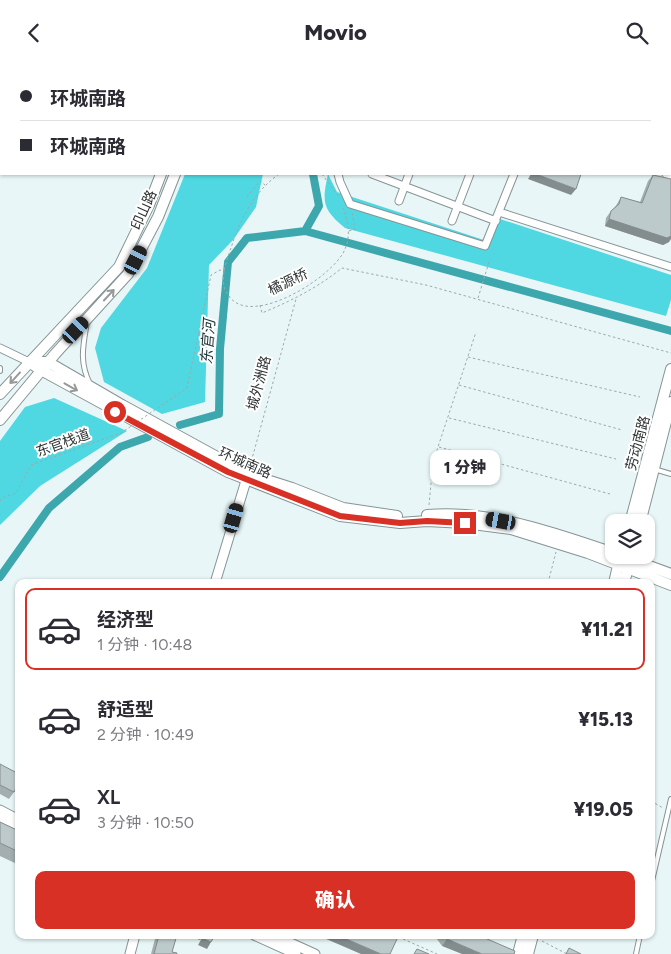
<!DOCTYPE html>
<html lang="zh">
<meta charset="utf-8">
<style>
:root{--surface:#fff;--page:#f2f2f3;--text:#2b2b33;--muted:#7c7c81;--line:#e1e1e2;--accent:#d93025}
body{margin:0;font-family:Figtree,"Noto Sans SC",sans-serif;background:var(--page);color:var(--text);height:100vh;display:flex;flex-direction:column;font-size:19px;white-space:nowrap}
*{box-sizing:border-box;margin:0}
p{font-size:16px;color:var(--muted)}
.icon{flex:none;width:28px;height:28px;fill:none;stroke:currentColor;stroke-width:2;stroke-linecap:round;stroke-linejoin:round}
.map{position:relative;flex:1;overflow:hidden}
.sheet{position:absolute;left:15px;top:514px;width:640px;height:360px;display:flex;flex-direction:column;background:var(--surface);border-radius:10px;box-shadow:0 1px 4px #0004}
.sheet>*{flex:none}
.hud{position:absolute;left:0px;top:0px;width:671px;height:110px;box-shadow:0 1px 4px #0004;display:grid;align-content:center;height:110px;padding:0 20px;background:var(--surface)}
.tools{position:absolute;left:605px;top:449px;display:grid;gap:10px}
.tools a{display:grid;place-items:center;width:50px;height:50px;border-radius:10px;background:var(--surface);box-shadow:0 1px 4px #0004;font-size:25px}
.end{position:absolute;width:22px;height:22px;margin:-11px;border:6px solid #d93025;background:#fff;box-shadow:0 0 0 2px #fff}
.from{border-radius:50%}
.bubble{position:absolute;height:35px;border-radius:10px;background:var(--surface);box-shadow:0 1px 4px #0004;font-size:16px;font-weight:800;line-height:35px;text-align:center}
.car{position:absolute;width:15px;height:30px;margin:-15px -8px;border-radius:6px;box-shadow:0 0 4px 1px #0007;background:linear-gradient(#222 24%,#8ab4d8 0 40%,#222 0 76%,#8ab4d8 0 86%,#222 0)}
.hud b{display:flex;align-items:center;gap:18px;height:48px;font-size:19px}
.hud b+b{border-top:1px solid var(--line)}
.hud i{width:12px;height:12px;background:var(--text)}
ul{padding:9px 0 0;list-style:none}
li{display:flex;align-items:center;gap:15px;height:82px;margin:0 10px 8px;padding:0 10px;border:2px solid transparent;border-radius:10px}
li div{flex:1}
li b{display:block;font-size:19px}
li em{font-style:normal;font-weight:800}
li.current{border-color:var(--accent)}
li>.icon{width:45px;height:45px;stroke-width:1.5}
.button{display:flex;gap:10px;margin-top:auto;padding:10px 20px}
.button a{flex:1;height:58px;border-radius:10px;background:var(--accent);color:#fff;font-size:20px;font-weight:800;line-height:58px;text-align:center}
header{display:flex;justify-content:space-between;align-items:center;height:65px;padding:0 20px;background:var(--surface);font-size:22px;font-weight:800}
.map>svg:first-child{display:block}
.green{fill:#4fd8e1}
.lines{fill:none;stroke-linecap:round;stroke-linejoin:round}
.canal{stroke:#3da7ae;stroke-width:8}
.service-casing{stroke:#879495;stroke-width:6}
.minor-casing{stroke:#879495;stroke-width:9}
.tertiary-casing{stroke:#879495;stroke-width:11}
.secondary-casing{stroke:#879495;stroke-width:12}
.path{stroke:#9ea8a9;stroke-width:1;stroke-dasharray:2.5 2.5;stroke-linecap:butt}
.service{stroke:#fff;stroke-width:4}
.minor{stroke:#fff;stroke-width:7}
.tertiary{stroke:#fff;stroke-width:9}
.secondary{stroke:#fff;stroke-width:10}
.path-bridge{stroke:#9ea8a9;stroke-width:1;stroke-dasharray:2.5 2.5;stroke-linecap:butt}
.wall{fill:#a3aeaf}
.shaded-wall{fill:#848d8e}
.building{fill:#bdcacb;stroke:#848d8e}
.oneway{stroke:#96999a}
.route{stroke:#d93025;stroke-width:6}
.labels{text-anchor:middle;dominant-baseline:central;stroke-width:4;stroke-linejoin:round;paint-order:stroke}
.street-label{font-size:14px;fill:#2e3334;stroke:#fff}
.water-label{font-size:15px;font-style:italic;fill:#21383a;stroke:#fff}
</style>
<header><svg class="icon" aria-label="back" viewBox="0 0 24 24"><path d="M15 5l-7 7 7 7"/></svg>Movio<svg class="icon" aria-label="search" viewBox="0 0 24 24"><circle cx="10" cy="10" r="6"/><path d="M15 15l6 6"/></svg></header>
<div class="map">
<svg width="671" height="889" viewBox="0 0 671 889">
<rect width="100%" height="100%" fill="#e8f6f7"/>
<path class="green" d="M185,109H263L256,142L233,175L209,200L205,337L162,349L104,317L95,283L101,263L147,203Z
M328,109L337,127L487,176L497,153L671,210V235L666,251L345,163C322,144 322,137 328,109Z
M54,333L127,366L40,421L0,460V376L25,342Z"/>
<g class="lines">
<path class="canal" d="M291,0L292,1
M305,166L319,141L313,109
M180,360L219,349L220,284L228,197L247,173L305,166L671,266
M0,512L49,443L120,382L148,372"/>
<defs>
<path id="service" d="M87,257C83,281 79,297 90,319
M0,303V306
M654,404L671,409
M651,820L671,734
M636,889L640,870"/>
<path id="minor" d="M374,1V0
M451,1L452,0
M511,1V0
M555,1L556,0
M338,109L340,117L350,139L485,181L514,109
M372,109L496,156
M666,109L671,111
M399,136L409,109
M499,147L671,202
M452,156L470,109
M0,283L29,297"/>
<path id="tertiary" d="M215,518L248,409
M0,745L19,755
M0,754L19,763
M254,870L296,889
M273,870L315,889
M130,889L135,870"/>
<path id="secondary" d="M204,1L205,0
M218,1V0
M29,297L41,305L228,407L340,451L400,458L427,456L465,458L511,464L588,488L671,520
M29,297H48L122,340L248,409L292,423L343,443L397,451
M0,329L119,202L149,140L161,109
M0,355L55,289L128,209L158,152L175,109
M427,450C439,449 453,449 465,450C516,454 566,472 614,488
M630,458L671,304
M640,458L671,337
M619,490L671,509
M614,518L619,496
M624,518L629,499
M518,889L523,870
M528,889L533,870"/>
</defs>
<use href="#service" class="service-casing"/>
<use href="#minor" class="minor-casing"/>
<use href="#tertiary" class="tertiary-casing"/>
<use href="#secondary" class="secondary-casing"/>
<path class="path" d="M161,0L164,1
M279,109C255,126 241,152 232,180C228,192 221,208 224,221C224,224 227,228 229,231C251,264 335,211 345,184C351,170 348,157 343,143
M322,109L338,131
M247,132L260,116L265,120
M349,166L355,164L352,147
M478,233L490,194
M260,240L262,248C291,236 317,223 342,203L426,220L671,288
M468,292L640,332
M459,320L622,365
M449,353L616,394
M439,382L610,429
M250,401L296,234
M429,440L433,397L476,267
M548,518L556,487
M651,736L663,743
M394,870L437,889
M542,876L567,889"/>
<use href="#service" class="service"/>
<use href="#minor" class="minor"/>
<use href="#tertiary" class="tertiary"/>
<use href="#secondary" class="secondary"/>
<path class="path-bridge" d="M0,436L2,433L16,428L31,400L121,368L187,323L211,210L220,205L225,206"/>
</g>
<path class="wall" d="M653,110L669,177L663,180L605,161L606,153L611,146L615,142L617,139L621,132L640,137L648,116Z
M0,699L14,727L9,734L0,729Z
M0,757L19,766V800L0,791Z
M156,870H177L172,887L177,889H151Z
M434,870H478L442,881Z"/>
<path class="shaded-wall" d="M597,0H620L619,1H601Z
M670,10L671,11V22H670Z
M670,60H671V72H670Z
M531,109H536L576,124L571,130L528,114Z
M609,154L671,171V174L669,177L663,180L605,161Z
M187,870H204L200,875Z
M317,870H337L381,889H361Z
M202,873L211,877L207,884L198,880Z
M447,874L482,889H462L442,881Z"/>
<path class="building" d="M647,0H671V11L670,10V1H646Z
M536,109H581L576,124Z
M653,110L671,114V171L667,173L609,154L611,146L619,139L621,132L642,138Z
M0,699L19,709V717L14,727L0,720Z
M0,757L19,766V787L0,778Z
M159,870H177L172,887L177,888V889H154Z
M204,870H215L211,877L202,873Z
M337,870H388L397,874L390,889H381Z
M443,870H478L515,886L514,889H482L447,874Z
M569,883L581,889H566Z
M417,884L429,889H414Z"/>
<defs><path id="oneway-shaft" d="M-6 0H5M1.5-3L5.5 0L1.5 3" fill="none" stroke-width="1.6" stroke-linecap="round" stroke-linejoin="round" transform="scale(1.25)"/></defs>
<g class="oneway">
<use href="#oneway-shaft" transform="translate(109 230) rotate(-47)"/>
<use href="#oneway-shaft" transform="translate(15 313) rotate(132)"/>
<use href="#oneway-shaft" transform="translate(71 322) rotate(29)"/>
</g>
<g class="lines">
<path class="route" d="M115,347L228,407L340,451L400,458L427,456L465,458"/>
</g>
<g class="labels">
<g class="street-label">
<text transform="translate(144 145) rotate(-66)">印山路</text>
<text transform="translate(288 217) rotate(-26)">橘源桥</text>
<text transform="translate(259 318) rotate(-75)">城外洲路</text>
<text transform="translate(63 378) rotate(-20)">东官栈道</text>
<text transform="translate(638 378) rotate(-75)">劳动南路</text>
<text transform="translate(245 398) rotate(24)">环城南路</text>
</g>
<g class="water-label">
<text transform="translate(208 277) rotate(-86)">东官河</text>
</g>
</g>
</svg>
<div class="tools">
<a><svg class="icon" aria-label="layers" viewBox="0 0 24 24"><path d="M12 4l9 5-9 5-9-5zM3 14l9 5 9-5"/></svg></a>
</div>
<i class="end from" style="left:115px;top:347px"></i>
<i class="end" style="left:465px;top:458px"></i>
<div class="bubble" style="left:430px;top:385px;width:70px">1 分钟</div>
<i class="car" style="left:136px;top:195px;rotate:27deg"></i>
<i class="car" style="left:76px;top:265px;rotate:43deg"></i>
<i class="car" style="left:234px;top:453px;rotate:16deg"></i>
<i class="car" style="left:501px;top:456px;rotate:280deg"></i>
<div class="hud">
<b><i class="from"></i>环城南路</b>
<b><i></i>环城南路</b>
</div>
<section class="sheet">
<ul>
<li class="current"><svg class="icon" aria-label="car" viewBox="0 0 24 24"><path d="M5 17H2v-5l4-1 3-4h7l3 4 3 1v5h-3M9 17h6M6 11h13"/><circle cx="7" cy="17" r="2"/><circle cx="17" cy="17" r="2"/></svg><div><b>经济型</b><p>1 分钟 · 10:48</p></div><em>¥11.21</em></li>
<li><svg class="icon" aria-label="car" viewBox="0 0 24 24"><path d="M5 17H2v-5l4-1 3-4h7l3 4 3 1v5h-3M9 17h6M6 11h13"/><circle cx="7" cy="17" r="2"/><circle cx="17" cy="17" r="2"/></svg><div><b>舒适型</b><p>2 分钟 · 10:49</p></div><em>¥15.13</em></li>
<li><svg class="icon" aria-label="car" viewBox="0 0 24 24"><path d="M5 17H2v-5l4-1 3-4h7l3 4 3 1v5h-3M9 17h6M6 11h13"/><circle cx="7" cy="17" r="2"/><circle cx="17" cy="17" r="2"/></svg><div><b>XL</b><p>3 分钟 · 10:50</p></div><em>¥19.05</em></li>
</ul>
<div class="button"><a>确认</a></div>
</section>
</div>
